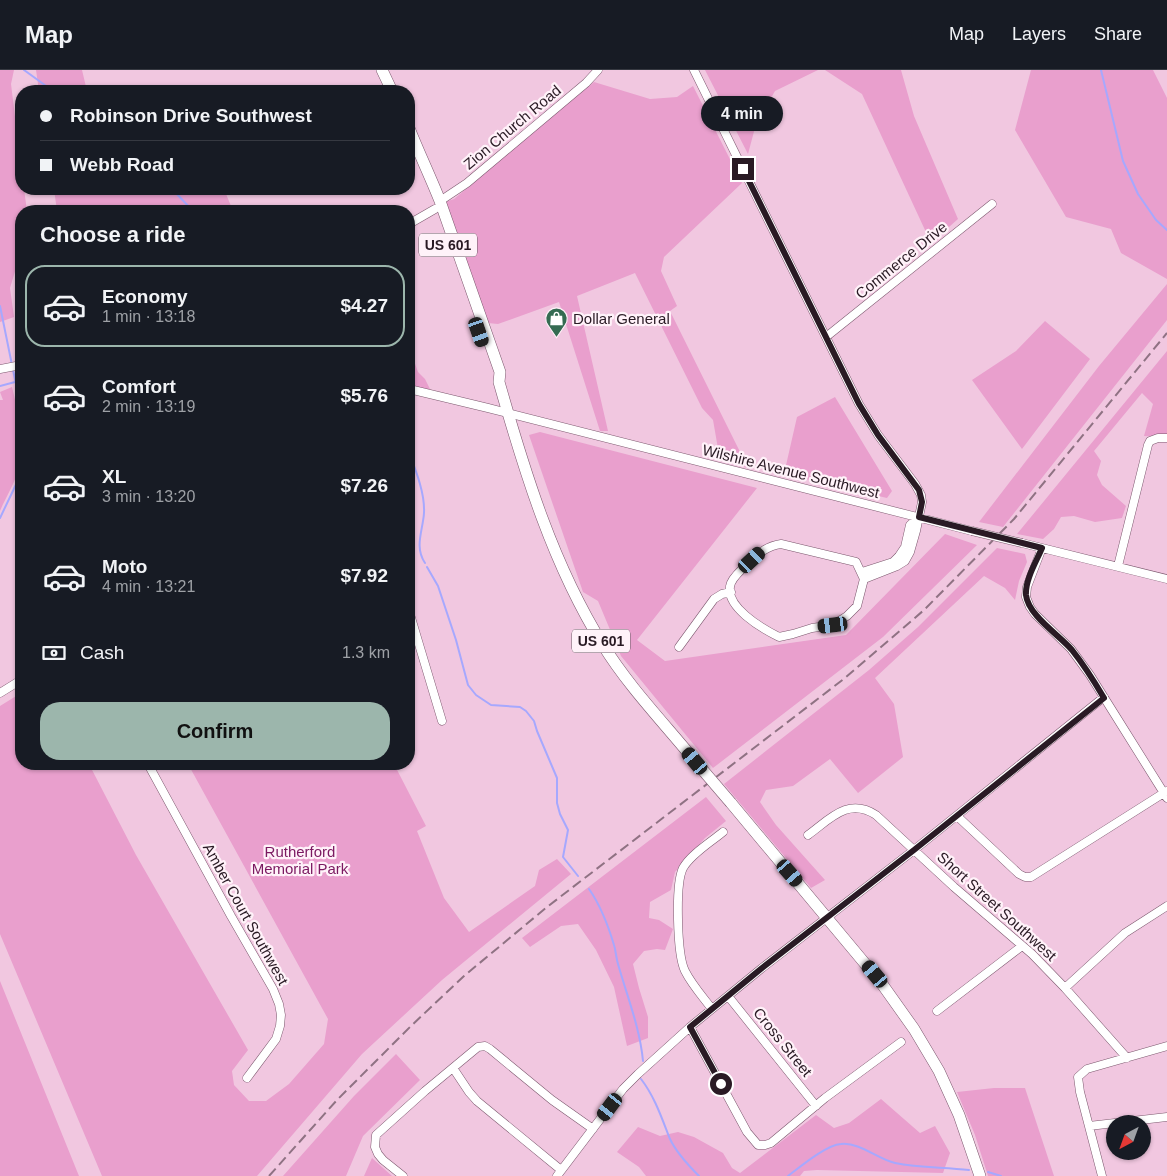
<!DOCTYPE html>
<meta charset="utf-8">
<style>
:root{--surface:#171b24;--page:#242831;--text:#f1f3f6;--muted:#9ea1a6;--line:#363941;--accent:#9cb6ac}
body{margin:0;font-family:Helvetica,sans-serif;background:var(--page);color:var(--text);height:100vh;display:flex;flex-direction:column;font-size:19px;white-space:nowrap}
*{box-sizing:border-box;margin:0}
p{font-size:16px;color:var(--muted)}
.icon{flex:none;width:28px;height:28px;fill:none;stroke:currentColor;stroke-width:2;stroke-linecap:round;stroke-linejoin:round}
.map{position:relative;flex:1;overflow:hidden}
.sheet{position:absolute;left:15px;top:135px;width:400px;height:565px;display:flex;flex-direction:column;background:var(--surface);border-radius:20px;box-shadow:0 1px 4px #0004}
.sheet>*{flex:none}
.guide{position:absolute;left:15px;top:15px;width:400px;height:110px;border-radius:20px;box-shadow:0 1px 4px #0004;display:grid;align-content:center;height:110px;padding:0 25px;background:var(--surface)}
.needle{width:32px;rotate:221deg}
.buttons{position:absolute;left:1106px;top:1045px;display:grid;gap:10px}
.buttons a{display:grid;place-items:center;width:45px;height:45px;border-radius:50%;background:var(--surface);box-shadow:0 1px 4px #0004;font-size:25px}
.end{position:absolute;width:22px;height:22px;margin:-11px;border:6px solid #291a24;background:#fff;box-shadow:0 0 0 2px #fff}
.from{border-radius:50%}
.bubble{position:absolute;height:35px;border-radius:18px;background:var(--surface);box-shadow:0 1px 4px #0004;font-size:16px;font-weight:600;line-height:35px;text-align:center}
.car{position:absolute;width:15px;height:30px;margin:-15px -8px;border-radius:6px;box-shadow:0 0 4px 1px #0007;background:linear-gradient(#222 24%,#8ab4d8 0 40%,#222 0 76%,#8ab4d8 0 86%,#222 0)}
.guide b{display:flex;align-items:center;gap:18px;height:48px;font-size:19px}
.guide b+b{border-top:1px solid var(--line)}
.guide i{width:12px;height:12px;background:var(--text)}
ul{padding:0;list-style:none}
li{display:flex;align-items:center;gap:15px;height:82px;margin:0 10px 8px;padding:0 15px;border:2px solid transparent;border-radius:20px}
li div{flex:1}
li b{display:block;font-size:19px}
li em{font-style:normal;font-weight:600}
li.selected{border-color:var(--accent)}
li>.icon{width:45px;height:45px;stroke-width:1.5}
h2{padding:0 25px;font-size:22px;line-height:60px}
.pay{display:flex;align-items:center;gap:12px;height:55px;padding:0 25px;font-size:19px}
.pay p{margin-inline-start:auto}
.button{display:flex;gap:10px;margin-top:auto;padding:10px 25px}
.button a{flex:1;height:58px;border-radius:20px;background:var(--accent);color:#111;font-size:20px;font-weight:600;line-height:58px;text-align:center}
header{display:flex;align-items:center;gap:30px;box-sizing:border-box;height:70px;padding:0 25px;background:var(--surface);border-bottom:1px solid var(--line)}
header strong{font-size:24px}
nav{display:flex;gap:28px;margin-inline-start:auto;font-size:18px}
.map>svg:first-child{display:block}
.green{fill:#e99fcd}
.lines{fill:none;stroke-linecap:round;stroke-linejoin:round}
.stream{stroke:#a6a8fe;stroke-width:2}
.minor-casing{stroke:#7c586e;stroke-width:9}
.highway-casing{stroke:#7c586e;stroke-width:12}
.minor{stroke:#fff;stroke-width:8}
.highway{stroke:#fff;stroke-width:11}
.rail{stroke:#8f7283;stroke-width:2;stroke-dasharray:10 5;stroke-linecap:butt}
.minor-bridge-casing{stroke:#7c586e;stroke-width:9;stroke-linecap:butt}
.highway-bridge-casing{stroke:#7c586e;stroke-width:12;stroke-linecap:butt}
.minor-bridge{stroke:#fff;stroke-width:8}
.highway-bridge{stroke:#fff;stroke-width:11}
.route{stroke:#291a24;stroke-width:6}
.labels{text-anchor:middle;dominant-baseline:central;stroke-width:4.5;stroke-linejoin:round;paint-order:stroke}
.shield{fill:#fff2f9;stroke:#695b64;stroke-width:1}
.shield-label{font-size:14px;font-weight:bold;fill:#291a24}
.street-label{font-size:15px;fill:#291a24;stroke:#fff2f9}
.poi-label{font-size:15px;fill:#291a24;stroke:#fff2f9;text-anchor:start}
.park-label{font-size:15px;fill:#7b1961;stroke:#fff2f9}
</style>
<header>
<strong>Map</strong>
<nav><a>Map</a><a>Layers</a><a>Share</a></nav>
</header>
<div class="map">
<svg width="1167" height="1106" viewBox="0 0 1167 1106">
<rect width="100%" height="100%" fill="#f1c7e0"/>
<path class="green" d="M0,0H14L11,14L21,95V119H24L27,141H21V186L19,188L10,218L14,247L0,252Z
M36,0H82L87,21H39Z
M705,0H818L775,21L756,54L748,84Z
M825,0H901L914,46L958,149L931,173L862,24Z
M1031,0H1153L1167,28V209L1121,183L1111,159L1066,147L1015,60Z
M594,12L650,29L677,27L693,16L742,113L664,187L661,201L677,236L670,241L748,398L720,390L713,350L702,338L635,203L577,226L608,361H600L559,232L498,254L488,253L445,132L454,129Z
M54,119H224L233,141H167C155,134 140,136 127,141H57Z
M1167,214V250L1003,457L979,452L1099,296Z
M1045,251L1090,289L1022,379L972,310L1016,281Z
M409,277L418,302L425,309L431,321L409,316Z
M1167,281V367L1144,366L1153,334L1142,323L1094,381L1101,391L1097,405L1102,415L1126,436L1122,448L1095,452L1074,446L1061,447L1054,459L1043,469L1017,464Z
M12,317C18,343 27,371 19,398C15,413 6,427 0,441V330H3L0,322Z
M835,327L892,421L887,428L784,404L797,347Z
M540,362L757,418L637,570L665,591L846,565L945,464L977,475L883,567L713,698L621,586L598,531L583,522L529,365Z
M997,478L1025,484L1027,492L1019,511L1015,530L1005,518L984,506L875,608L894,634L903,687L858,723L830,689L793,716L766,720L760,732L776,755L825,810L811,818L724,714L869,600L918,557Z
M21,623V694H89L136,785L248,980L232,1001L234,1015L249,1031H266L289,1014L324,974L328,949L188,694H394L426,756L417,761L444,828L469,862L535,816L539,800L557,789L571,804L442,910L362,984L257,1106H102L0,864V636Z
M706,727L726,751L705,768L675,802L671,820L650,832L649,848L659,850L673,859L665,880L657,879L644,881L633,894L639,918L648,947V968L627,976L614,917L596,880L578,854L561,856L530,877L522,868Z
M0,911L79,1106H0Z
M396,984L420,1010L363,1066L346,1106H283L354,1026Z
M994,1018H1025L1054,1106H988L975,1065L957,1022Z
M881,1029L920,1063L935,1056L950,1083L943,1103L817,1100L804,1101L800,1106H646L639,1097L617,1082L638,1057L660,1066L678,1062L694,1067L723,1083L732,1098L740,1103L816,1045L834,1058L849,1053Z
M372,1088L392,1106H364Z"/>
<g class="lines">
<path class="stream" d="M24,0L53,21
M1101,0L1123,91L1138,124L1156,150L1167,160
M172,119L193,141
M0,236L12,295
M13,300L21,337
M0,316L15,312
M409,383C416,401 425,423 424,443C423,460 414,477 425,493
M0,448L21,404
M427,497L438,516L456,570L468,615L476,625L491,635L520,637L526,641L534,651L537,661L557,708V733L560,744L568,760L563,787L578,806
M589,819C601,836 608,855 614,875C616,881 616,888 618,894C627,926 640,958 643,991
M641,1009C655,1027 662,1049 670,1069C676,1082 689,1096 699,1106
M988,1102L1001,1106
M788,1106C800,1097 826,1075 841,1074C860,1072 877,1089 895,1093C920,1098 944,1097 969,1100"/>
<defs>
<path id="minor" d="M694,0L859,334L878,365L915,414L921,425L922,432L916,461L910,482L905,491L897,496L864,509
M440,131L467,113L586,13L598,0
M409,154L435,139
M826,267L992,134
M0,299L21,295
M409,319L488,338L972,461
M1022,473L1167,509
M781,474L856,492L864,509L857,536L847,546L833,555L812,558L793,564L779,567C763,559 722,536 731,513C734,506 743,498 749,493C759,483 767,476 781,474Z
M1042,478L1027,517L1026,527L1030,537L1035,544L1071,579L1090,605L1167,728
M1118,496L1148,375L1150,371L1158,368H1167
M862,502L893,492L899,486L905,477L910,455L919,447
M409,541L442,651
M679,577L714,529L722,524L731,522
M0,623L21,610
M148,694L231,846L273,919L279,934L281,945L280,956L276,969L247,1008
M957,746L1019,804L1025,807H1031L1167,721
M808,765C830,749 848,727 876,745L954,817L1032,884L1065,918L1127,988
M1065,918L1125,863L1167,836
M728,926L816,1036
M712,939C703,927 692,915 685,901C677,885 675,814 683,798C691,784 711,772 723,762
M937,941L1022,876
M690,957L747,1062L758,1075H765L771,1073L825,1028L901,972
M453,998L469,1022L477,1031L561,1100
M1089,1056L1167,1047
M403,1106L383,1090L378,1084L375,1077L376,1065L425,1021L478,977L485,976L490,979L552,1030L593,1059
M557,1106L623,1019L638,1004L690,957L762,898L914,780L1104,627
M1102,1106L1080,1022L1078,1007L1087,999L1167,976"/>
<path id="highway" d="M382,0L392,21
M409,58C419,83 430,106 440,131L500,302L499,312C525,403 553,495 603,575C629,617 664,653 695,691
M731,733L882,914L914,959L939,1001L959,1045L980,1106"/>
</defs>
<use href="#minor" class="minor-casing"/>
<use href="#highway" class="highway-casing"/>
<use href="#minor" class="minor"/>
<use href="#highway" class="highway"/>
<path class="rail" d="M269,1106L337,1030L411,956L464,906L547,837L845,608L924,540L1014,449L1167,263"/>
<defs>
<path id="minor-bridge" d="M972,461L1022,473"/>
<path id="highway-bridge" d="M695,691L731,733"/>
</defs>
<use href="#minor-bridge" class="minor-bridge-casing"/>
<use href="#highway-bridge" class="highway-bridge-casing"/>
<use href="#minor-bridge" class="minor-bridge"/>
<use href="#highway-bridge" class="highway-bridge"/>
</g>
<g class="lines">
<path class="route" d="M721,1014L690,957L762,898L914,780L1104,628C1094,611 1084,595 1072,580C1059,565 1028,545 1026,525C1025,510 1036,492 1042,478L919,447L922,432L919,420L878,365L859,334L743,99"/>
</g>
<defs>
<symbol id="shop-pin" viewBox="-11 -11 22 30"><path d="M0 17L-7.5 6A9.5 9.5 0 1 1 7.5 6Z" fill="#356b52" stroke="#fff2f9"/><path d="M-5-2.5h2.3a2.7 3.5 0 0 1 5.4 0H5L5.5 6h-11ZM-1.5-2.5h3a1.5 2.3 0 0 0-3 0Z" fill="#fff"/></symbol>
</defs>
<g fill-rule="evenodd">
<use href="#shop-pin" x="544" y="236" width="25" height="34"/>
</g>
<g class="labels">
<g class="shield">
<rect x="419" y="163.5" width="58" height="23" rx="4"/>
<rect x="572" y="559.5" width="58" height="23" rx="4"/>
</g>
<g class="shield-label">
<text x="448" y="175">US 601</text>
<text x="601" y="571">US 601</text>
</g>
<g class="street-label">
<text transform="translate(512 57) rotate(-40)">Zion Church Road</text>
<text transform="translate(901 190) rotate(-39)">Commerce Drive</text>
<text transform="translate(791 401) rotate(14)">Wilshire Avenue Southwest</text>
<text transform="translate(997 836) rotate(42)">Short Street Southwest</text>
<text transform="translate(246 844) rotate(61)">Amber Court Southwest</text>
<text transform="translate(783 972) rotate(51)">Cross Street</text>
</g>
<g class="poi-label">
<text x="573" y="248">Dollar General</text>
</g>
<g class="park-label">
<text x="300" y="781">Rutherford<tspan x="300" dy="17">Memorial Park</tspan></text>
</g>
</g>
</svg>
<div class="buttons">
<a><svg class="needle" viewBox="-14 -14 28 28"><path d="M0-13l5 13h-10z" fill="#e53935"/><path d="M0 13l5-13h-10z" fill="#9ea1a6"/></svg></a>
</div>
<i class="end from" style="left:721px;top:1014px"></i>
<i class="end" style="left:743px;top:99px"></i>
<div class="bubble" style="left:701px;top:26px;width:82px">4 min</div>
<i class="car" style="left:479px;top:262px;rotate:161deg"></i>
<i class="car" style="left:752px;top:490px;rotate:47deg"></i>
<i class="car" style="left:833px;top:555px;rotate:263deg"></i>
<i class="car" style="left:695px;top:691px;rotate:320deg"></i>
<i class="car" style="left:790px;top:803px;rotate:139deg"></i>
<i class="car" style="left:875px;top:904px;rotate:320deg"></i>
<i class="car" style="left:610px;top:1037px;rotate:217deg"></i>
<div class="guide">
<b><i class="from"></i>Robinson Drive Southwest</b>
<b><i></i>Webb Road</b>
</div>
<section class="sheet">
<h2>Choose a ride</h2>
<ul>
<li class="selected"><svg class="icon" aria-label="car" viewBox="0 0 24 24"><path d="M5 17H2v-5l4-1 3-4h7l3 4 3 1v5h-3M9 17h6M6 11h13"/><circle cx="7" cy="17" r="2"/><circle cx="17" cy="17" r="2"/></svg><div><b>Economy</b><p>1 min · 13:18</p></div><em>$4.27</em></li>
<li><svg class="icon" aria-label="car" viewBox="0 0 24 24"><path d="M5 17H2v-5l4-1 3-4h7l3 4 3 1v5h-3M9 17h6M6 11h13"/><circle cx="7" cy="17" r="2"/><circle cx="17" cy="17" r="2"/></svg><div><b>Comfort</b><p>2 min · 13:19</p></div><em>$5.76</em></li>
<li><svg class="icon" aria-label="car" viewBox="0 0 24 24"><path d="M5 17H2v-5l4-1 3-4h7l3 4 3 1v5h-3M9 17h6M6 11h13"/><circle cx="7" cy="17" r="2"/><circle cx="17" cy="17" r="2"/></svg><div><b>XL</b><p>3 min · 13:20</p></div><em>$7.26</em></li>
<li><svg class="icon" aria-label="car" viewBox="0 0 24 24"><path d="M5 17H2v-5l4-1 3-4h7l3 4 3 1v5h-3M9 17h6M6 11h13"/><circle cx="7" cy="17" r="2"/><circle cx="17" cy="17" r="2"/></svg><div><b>Moto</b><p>4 min · 13:21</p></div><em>$7.92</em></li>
</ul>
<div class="pay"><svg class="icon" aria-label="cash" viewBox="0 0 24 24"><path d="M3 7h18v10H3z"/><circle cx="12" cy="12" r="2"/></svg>Cash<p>1.3 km</p></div>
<div class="button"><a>Confirm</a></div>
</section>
</div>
